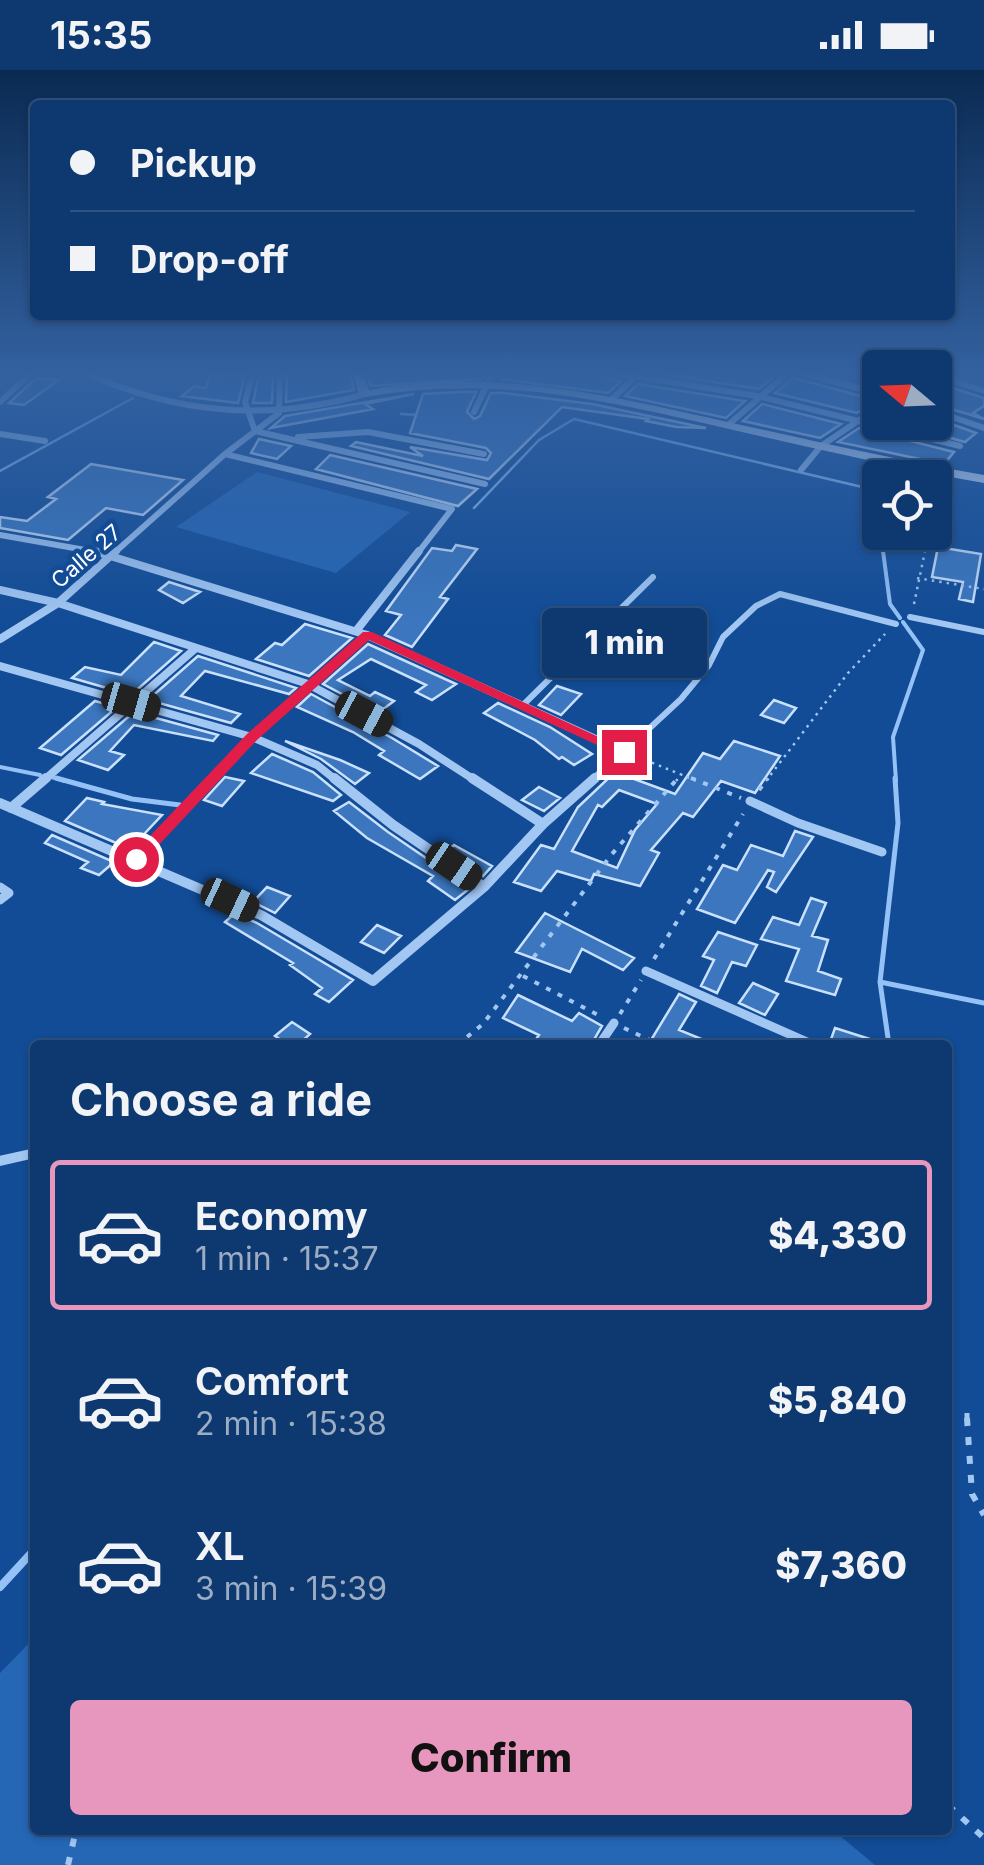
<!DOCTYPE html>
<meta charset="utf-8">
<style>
:root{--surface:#0e3970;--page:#1c4478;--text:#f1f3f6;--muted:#9bacc3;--line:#2e5383;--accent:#e797bd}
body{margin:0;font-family:Inter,sans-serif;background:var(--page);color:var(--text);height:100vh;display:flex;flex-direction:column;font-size:38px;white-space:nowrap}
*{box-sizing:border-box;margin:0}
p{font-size:32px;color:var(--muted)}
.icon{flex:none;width:55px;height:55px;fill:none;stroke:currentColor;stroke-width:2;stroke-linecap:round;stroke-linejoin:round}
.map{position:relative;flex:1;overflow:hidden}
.panel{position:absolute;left:30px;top:970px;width:922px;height:795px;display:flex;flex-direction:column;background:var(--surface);border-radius:10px;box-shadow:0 2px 8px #0004,0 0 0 2px var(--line)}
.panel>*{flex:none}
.hud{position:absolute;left:30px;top:30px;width:925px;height:220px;border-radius:10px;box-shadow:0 2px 8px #0004,0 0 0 2px var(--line);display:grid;align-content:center;height:220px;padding:0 40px;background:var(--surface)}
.needle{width:65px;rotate:289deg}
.fabs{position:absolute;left:862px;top:280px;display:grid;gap:20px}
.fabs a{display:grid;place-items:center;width:90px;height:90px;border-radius:10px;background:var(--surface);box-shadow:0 2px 8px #0004,0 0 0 2px var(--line);font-size:50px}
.end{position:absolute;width:45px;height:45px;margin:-22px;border:12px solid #e11d48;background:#fff;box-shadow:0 0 0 5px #fff}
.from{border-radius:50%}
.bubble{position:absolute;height:70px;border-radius:10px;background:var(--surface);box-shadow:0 2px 8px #0004,0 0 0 2px var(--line);font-size:32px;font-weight:800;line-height:70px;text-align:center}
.car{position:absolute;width:30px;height:60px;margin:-30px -15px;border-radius:12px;box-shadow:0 0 8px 2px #0007;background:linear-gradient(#222 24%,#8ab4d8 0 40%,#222 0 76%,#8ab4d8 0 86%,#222 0)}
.hud b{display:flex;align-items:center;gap:35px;height:95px;font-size:38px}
.hud b+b{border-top:2px solid var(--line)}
.hud i{width:25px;height:25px;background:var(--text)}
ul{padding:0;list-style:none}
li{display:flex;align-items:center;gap:30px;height:150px;margin:0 20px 15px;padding:0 20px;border:5px solid transparent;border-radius:10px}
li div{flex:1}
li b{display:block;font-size:38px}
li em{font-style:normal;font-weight:800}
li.current{border-color:var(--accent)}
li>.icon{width:90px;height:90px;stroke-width:1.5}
h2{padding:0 40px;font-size:45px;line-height:120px}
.action{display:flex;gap:20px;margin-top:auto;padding:20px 40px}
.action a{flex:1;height:115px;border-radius:10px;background:var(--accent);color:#111;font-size:40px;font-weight:800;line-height:115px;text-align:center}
.status{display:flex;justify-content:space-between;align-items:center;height:70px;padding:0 50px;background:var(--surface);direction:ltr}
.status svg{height:28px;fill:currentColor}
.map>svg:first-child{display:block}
.green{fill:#2566b5}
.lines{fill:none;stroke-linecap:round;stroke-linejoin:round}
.stream-far3{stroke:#94c1f6;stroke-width:2.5}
.stream-far2{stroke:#94c1f6;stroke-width:4}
.stream-far1{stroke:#94c1f6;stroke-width:5}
.stream{stroke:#94c1f6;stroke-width:8}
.building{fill:#3b76be;stroke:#cae1fd;stroke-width:2.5;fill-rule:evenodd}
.path-far3{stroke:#a2c7f3;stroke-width:2.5;stroke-dasharray:2.5 5;stroke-linecap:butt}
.path-far2{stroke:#a2c7f3;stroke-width:4;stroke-dasharray:5 8;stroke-linecap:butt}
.path-far1{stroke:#a2c7f3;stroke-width:5;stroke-dasharray:6 9;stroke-linecap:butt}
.path{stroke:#a2c7f3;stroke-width:6;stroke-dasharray:8 11;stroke-linecap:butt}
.pedestrian-far2{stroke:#a2c7f3;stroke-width:6}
.pedestrian-far1{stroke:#a2c7f3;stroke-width:9}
.pedestrian{stroke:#a2c7f3;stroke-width:10}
.minor-far2{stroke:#a2c7f3;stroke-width:6}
.minor-far1{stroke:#a2c7f3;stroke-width:8}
.minor{stroke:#a2c7f3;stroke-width:10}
.secondary{fill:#d1e4fd;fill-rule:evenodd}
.route{fill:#e11d48}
.labels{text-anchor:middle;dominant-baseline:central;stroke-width:9;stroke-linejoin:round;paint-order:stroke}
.far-street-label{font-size:22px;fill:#fff;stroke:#124c96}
</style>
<div class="status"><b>15:35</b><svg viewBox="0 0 49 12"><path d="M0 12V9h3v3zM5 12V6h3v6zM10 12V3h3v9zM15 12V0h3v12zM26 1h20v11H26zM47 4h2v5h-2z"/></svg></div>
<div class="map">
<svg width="984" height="1795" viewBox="0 0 984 1795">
<rect width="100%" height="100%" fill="#124c96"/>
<path class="green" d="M257,402L410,442L336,503L176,457Z
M35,1567V1760H833L875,1795H0V1603Z"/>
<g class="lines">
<path class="stream-far3" d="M401,344L421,345
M0,401L133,328
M474,438L539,370L574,349L875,420L880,460
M880,462L883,484"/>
<path class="stream-far2" d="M883,481L890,534L900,548
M0,697L40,705
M48,706L65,711
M896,711L893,667L923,580L903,552"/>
<path class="stream-far1" d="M56,708L132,729L180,735
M880,912L984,933
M889,975L880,912L898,753L895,708"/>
<path class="stream" d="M0,1517L35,1479"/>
</g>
<path class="building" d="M287,302H349L354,320L286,332Z
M366,302H467L486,304L482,309L371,316Z
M508,302H601L604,308L621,311L608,323L501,309Z
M648,302L696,307L701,302H779L759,319Z
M259,304H273L272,333H253Z
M245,305L238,333L182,326L194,316L205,318L211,306Z
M794,307L797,309L876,330L857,343L775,323Z
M36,308L59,310L24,335L9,333Z
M638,314L745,331L726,348L625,326Z
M943,315L984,328V336L973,343L984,349L935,334V320Z
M459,322H476L467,342L474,349L480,346L491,323H504L592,334L706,358L676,357L646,351L648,349L562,337L489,409L351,376L356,372L423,386L410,377L487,390L491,383L486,378L410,363L423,324Z
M414,324L365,334L373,339L271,358L285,346Z
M762,334L841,354L820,368L743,351Z
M935,348L976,363L965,372L893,352H935Z
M859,358L954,382L944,394L838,372Z
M259,369L291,376L277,389L251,383Z
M330,385L477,419L458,436L316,399Z
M91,394L183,410L143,445L106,438L68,470L0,458V447L27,451L56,429L48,427Z
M456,475L477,479L440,527L448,529L412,577L385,565L401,545L386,541L432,478L452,481Z
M938,477L981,484L973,532L959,529L963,512L932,507Z
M169,512L200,522L183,533L159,520Z
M305,554L352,568L309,606L256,589L275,573L282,575Z
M665,558L693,567L680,581L654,570Z
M608,566L661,588L656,595L639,593L596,580Z
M154,572L181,581L131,625L72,608L85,597L121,605Z
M368,574L456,614L432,630L416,622L426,615L371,589L338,610L370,626L375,622L394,631L378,643L323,614Z
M198,586L296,618L289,624L205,601L181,626L240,644L231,653L148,630Z
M557,616L581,624L561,645L539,635Z
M311,624L392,668L438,696L420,709L379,685L384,681L353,662L297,637Z
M774,630L796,638L784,653L761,645Z
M95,631L117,637L61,685L40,678Z
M498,633L550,657L592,684L574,695L562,687L559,689L535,670L484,643Z
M134,642L218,665L213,671L134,655L110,681L124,685L108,700L78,690Z
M285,671L340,690L369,703L355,714L321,689Z
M734,671L780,686L755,723L721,711L693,747L683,743L651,780L659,783L640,816L594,804L591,811L557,801L541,821L514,812L541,775L554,779L578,737L615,702L675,724L703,683L720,689ZM619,720L657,734L635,760L617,798L572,781L598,735L602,737Z
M272,684L313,702L341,725L333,731L251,703Z
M225,707L244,711L222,736L204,730Z
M539,717L560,728L544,741L522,730Z
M87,728L104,732L102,734L162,745L130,779L65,751Z
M349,732L388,762L470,818L455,830L428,811L433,806L367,768L334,741Z
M795,761L813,767L776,822L767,817L774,802L768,800L735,853L697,839L723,795L737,800L751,775L783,786Z
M52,765L114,792L99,805L81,798L88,792L45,773Z
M454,775L492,796L483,806L447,781Z
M267,817L290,826L275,843L253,832Z
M811,828L826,833L812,866L828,870L818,901L841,909L835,925L786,911L799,879L761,869L773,847L799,855Z
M235,843L257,853L353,910L329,932L315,924L322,918L290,895L293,893L225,852Z
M545,843L634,888L623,900L582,879L570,902L516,882Z
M377,855L401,866L384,883L361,872Z
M718,862L757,875L746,896L732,892L717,923L701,916L714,890L703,886Z
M753,913L778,924L765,945L739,933Z
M679,924L696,932L679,960L716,975H648Z
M518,925L572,951L579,943L602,956L591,975H532L539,965L503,948Z
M292,952L310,964L298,975H289L275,966Z
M835,958L879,972V975H829Z"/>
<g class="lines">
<path class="path-far3" d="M935,439L941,415
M917,508L984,519
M914,534L929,462
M638,687L697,711
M676,711L682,704
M766,711L848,603L885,564"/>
<path class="path-far2" d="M691,708L741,728
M759,720L768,708
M654,889L743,744
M523,906L602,947
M620,944L641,910
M624,958L660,975
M457,975L483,954L612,784L678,708"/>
<path class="path-far1" d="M967,1343V1350"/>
<path class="path" d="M967,1348L972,1424L984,1445
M948,1735L984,1768
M68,1795L76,1760"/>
<path class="pedestrian-far2" d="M910,547L984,562
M603,557L705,598
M522,636L653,507
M624,682L681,629L709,595L723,567L756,536L780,524L896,554"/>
<path class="pedestrian-far1" d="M750,731L798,753L882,782
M0,817L9,823L0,830
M646,901L814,975
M599,975L614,953"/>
<path class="pedestrian" d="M0,1091L35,1083"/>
<path class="minor-far2" d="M83,302C176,344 267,352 365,324
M253,302L245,332L255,361L485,414
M608,302L757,326L960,376
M799,302L880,324
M935,305L984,321
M611,330L637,305
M0,332L32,302
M935,341L984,358
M474,342L489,310L499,302
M728,355L789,302
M0,364L45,371
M298,367L368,362L484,384
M225,384L452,439L417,484
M801,400L821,376L880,336
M0,465L108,484
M113,484L225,384L279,343L280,302"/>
<path class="minor-far1" d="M94,481L367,565L624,682L592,711
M0,520L58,533L308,614L419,674L476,711
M356,561L419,481
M0,569L58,533L116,481
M0,596L252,667L317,695L337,711
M43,711L196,578
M211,711L252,667L367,565"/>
<path class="minor" d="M334,708L393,755L484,817
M472,708L543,754
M0,733L261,845L373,911L484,817L543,754L595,708
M11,738L46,708
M136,789L213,708"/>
<path class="secondary" d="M352,302H362L369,320C493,298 602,324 723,351C810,370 896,390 984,405V413C898,398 814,378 729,359C602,330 496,304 365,327L359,324Z"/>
</g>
<linearGradient id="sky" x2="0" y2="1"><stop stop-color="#0a2a52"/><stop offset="0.55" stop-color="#3361a0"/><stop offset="1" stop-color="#3361a0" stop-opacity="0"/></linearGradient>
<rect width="984" height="553" fill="url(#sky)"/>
<path class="route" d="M363,562H372L631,682L619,685L369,570L257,670L142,793H131V786L247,664Z"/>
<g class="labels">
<g class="far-street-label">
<text transform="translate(86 486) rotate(-41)">Calle 27</text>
</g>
</g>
</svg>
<div class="fabs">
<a><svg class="needle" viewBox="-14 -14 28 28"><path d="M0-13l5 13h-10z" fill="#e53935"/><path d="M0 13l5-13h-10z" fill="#9bacc3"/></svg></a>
<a><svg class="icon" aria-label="locate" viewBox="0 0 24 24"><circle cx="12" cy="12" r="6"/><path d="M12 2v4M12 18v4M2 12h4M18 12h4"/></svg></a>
</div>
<i class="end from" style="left:136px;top:789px"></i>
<i class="end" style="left:624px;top:682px"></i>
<div class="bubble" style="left:542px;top:538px;width:165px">1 min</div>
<i class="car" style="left:131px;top:632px;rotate:106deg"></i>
<i class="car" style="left:364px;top:644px;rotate:118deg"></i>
<i class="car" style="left:454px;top:796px;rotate:124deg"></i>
<i class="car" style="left:230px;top:830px;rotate:115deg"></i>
<div class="hud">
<b><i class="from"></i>Pickup</b>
<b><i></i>Drop-off</b>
</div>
<section class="panel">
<h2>Choose a ride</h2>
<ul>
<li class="current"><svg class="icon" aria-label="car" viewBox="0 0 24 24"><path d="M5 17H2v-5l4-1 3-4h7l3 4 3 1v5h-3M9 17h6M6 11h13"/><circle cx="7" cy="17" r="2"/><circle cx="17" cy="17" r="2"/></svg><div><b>Economy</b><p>1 min · 15:37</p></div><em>$4,330</em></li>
<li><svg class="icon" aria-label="car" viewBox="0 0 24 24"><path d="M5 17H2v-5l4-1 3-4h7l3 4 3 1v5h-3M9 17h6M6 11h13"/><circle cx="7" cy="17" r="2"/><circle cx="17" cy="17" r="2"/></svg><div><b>Comfort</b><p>2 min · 15:38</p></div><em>$5,840</em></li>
<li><svg class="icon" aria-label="car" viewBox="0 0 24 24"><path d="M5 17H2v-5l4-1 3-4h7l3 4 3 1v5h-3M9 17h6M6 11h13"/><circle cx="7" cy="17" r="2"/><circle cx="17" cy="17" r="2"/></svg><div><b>XL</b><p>3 min · 15:39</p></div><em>$7,360</em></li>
</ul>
<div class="action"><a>Confirm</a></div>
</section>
</div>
